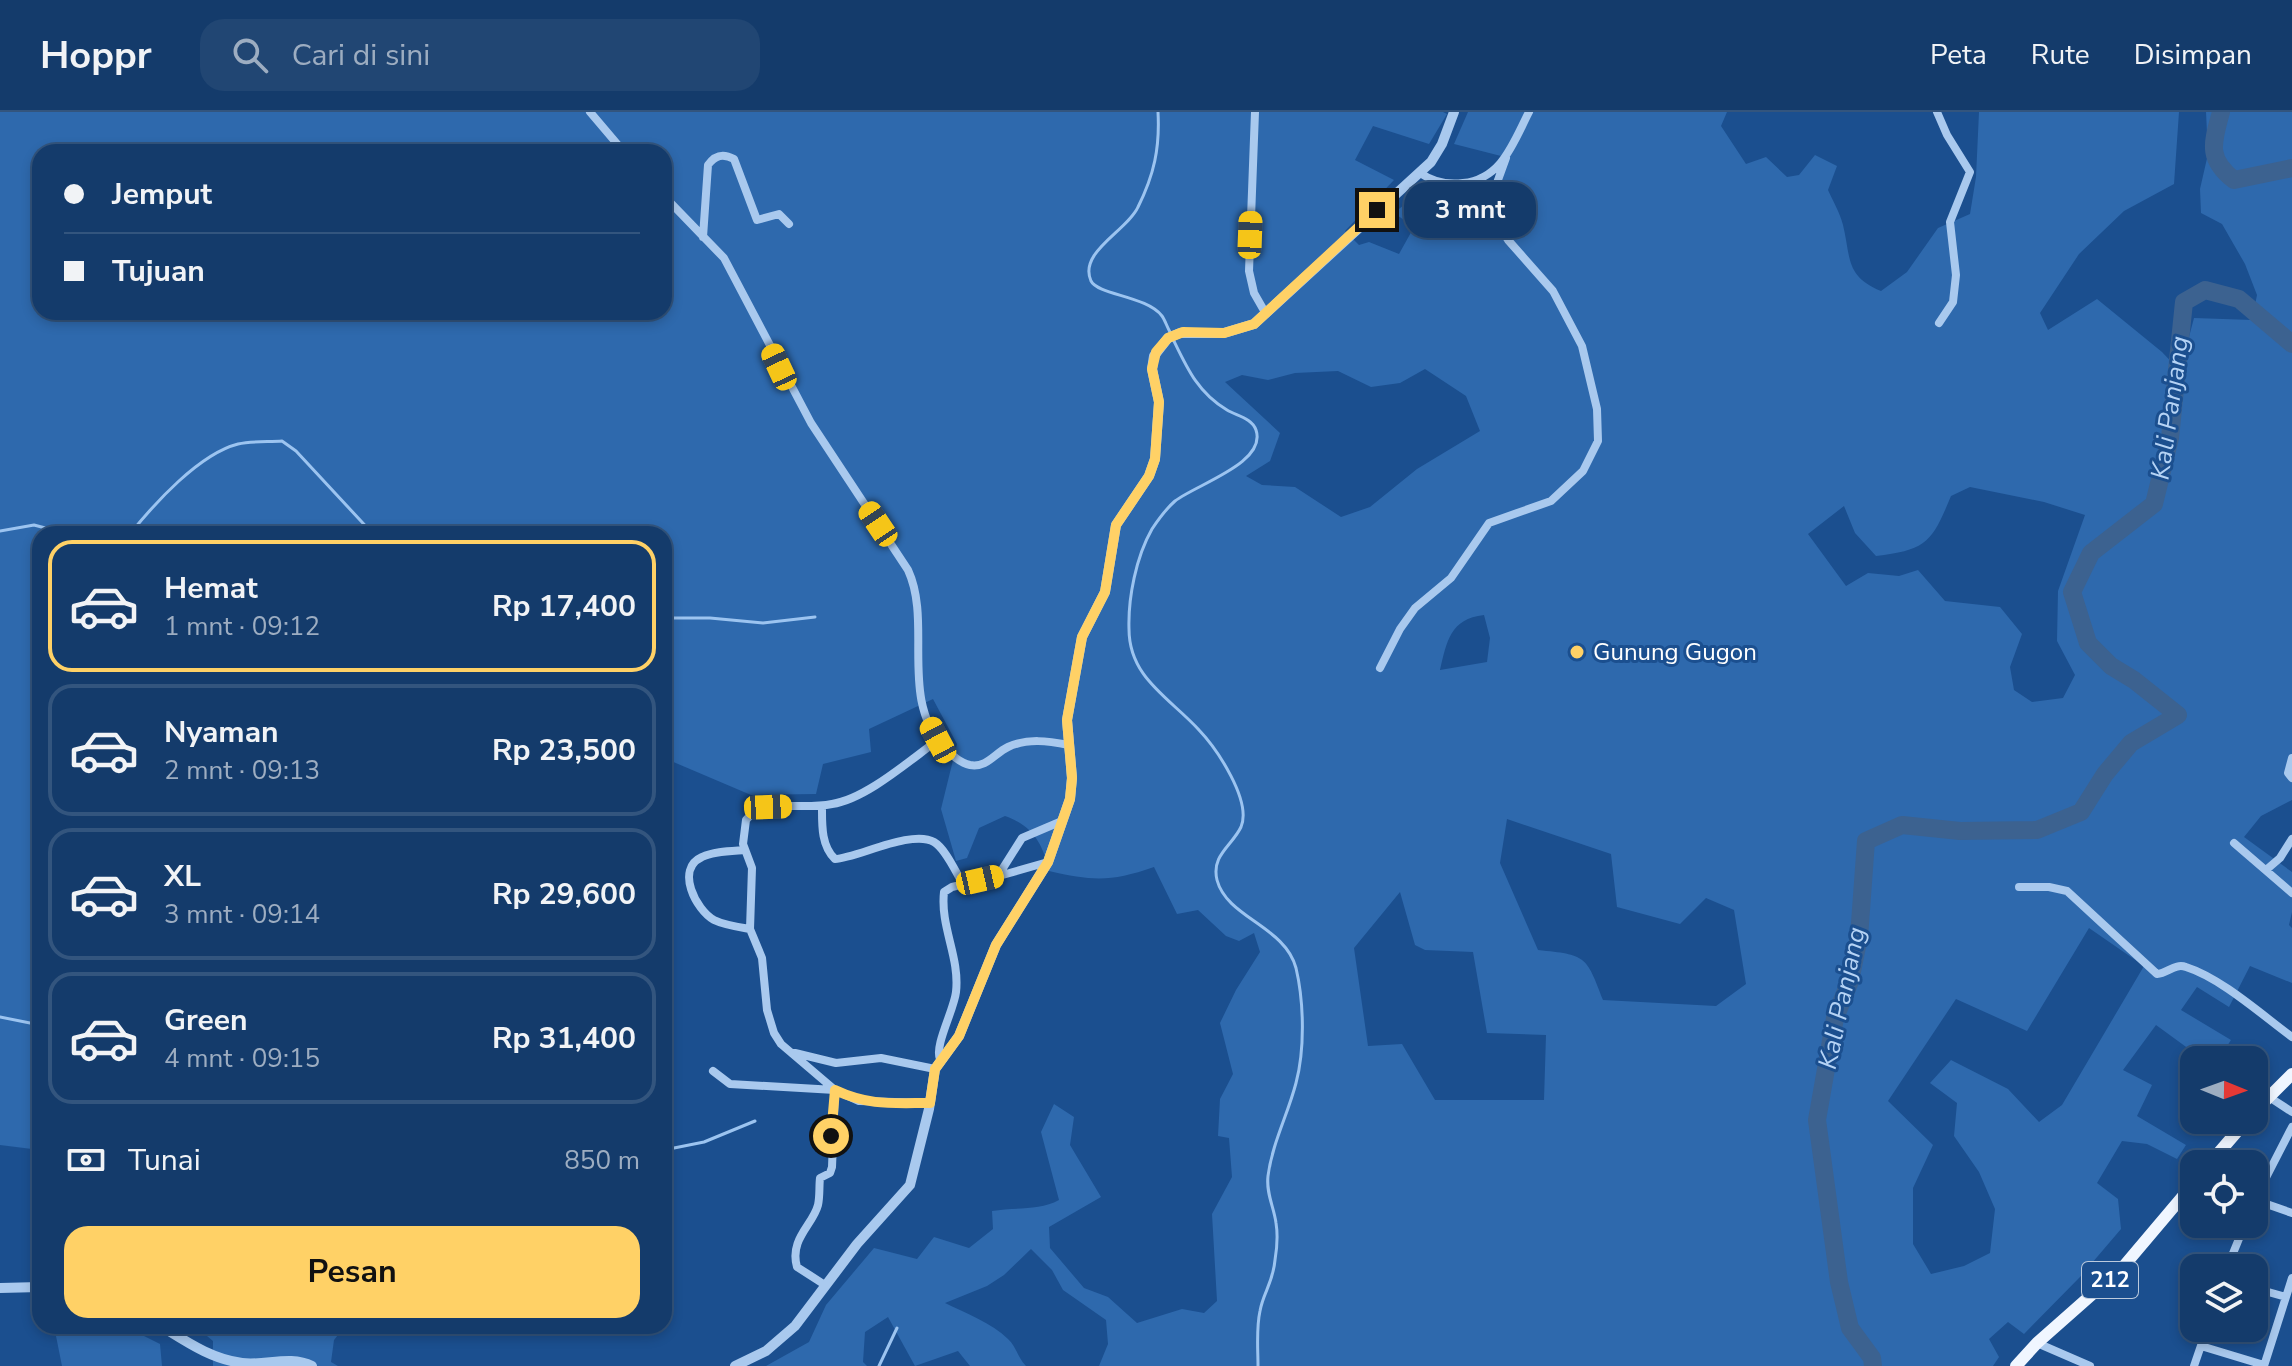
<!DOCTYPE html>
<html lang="id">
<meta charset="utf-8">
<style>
:root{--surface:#143b6b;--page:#214673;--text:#f1f3f6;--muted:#9dadc1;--line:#33557e;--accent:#ffd166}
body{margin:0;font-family:"Nunito Sans",sans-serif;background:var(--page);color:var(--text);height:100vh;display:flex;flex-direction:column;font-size:30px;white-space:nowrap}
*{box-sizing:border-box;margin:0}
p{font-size:26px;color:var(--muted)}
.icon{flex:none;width:44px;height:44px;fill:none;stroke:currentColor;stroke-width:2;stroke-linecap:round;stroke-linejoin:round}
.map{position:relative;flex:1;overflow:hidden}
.drawer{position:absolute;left:32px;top:414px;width:640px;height:808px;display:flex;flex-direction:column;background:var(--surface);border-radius:24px;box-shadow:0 4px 12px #0003,0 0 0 2px var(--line)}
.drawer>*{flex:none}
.top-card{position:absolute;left:32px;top:32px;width:640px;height:176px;border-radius:24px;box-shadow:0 4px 12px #0003,0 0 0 2px var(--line);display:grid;align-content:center;height:176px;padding:0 32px;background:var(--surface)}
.needle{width:52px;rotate:91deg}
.buttons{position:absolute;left:2180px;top:934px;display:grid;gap:16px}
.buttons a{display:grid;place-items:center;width:88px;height:88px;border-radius:16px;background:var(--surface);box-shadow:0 4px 12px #0003,0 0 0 2px var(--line);font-size:40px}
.end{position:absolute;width:36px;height:36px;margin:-18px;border:10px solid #ffd166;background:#111;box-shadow:0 0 0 4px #111}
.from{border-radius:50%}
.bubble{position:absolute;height:56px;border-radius:24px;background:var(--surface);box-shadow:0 4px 12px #0003,0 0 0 2px var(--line);font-size:26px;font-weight:700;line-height:56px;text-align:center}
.car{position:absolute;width:24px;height:48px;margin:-24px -12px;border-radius:10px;box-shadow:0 0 6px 2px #0007;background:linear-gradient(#f5c518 24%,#345 0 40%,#f5c518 0 76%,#345 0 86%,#f5c518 0)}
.top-card b{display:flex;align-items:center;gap:28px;height:76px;font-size:30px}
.top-card b+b{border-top:2px solid var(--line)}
.top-card i{width:20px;height:20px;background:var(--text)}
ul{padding:14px 0 0;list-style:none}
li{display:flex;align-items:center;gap:24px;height:132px;margin:0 16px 12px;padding:0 16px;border:4px solid var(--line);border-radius:24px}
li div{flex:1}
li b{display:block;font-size:30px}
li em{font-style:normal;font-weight:700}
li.current{border-color:var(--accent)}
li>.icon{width:72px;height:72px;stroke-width:1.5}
.pay{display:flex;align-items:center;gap:20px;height:88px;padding:0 32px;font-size:30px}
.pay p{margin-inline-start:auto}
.button{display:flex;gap:16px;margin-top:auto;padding:16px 32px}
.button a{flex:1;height:92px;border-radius:24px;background:var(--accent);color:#111;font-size:32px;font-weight:700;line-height:92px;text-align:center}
header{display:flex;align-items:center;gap:48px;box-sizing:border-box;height:112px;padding:0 40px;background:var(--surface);border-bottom:2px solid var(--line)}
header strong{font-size:38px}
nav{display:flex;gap:44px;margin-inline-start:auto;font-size:28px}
.search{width:560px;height:72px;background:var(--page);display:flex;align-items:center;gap:20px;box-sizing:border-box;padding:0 28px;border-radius:24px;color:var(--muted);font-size:30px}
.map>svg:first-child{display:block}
.green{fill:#2e69ad;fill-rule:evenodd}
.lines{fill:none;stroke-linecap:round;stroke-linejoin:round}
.stream{stroke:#9cc4f0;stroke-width:3}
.river{stroke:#3c6290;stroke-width:18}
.minor{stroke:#a9c9ee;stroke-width:8}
.tertiary{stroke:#a9c9ee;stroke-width:10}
.primary{stroke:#f0f6ff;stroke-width:12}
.route{stroke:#ffd166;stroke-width:10}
.poi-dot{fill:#ffd166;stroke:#1b4f8f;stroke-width:3}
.labels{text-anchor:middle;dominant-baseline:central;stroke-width:6;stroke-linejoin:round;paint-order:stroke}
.shield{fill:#1b4f8f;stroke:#bbcadd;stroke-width:2}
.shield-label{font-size:22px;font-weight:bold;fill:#fff}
.poi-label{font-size:24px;fill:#fff;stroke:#1b4f8f;text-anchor:start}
.water-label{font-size:26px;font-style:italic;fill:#b5d3f5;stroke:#1b4f8f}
</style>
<header>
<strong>Hoppr</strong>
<div class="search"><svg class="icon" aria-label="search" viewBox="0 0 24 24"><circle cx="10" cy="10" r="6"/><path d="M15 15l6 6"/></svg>Cari di sini</div>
<nav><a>Peta</a><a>Rute</a><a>Disimpan</a></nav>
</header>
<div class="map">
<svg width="2292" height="1254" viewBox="0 0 2292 1254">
<rect width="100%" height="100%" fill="#1b4f8f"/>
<path class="green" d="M0,0H1443L1447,2L1429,32L1373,14L1355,48L1394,68L1345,119L1359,133L1369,130L1399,142L1414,115L1394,101L1424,77L1492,76L1501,44L1454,32L1468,0H1727L1721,14L1746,52L1766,45L1787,65L1799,63L1815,43L1837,54L1828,78C1833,89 1840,101 1843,113C1851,146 1845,164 1881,179L1907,160L1938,116L1970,102L1976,65L1979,0H2179L2174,72L2124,99L2079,142L2040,201L2048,218L2097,187L2162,240L2180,259L2194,206L2252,208L2257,183L2245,152L2222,112L2201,101L2200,77L2208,42L2206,0H2292V688L2261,704L2244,725L2292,760V800L2289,813L2292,816V871L2250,854L2229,895L2197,875L2181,898L2231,928L2218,948H2204L2156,913L2123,958L2152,973L2137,1004L2186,1033L2177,1047L2147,1032L2122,1029L2097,1071L2118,1087L2121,1117L2080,1165L2024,1222L2008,1210L1989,1227L1999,1245L1993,1254H1099L1108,1232L1106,1208L1063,1178L1052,1158L1031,1137L1004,1163L987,1174L945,1191C965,1201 992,1211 1008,1227C1016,1234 1018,1246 1026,1254H970L958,1239L915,1254L888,1205L865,1220L863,1250L867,1254H766L809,1230L826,1193L874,1136L917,1147L934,1125L969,1136L993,1117L992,1099C1015,1095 1039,1099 1059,1088L1041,1020L1054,992L1074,1005L1070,1033L1101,1085L1049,1115L1050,1136L1084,1176L1108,1185L1137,1211L1182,1197L1204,1201L1217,1189L1212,1102L1232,1065L1229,1026L1218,1024L1220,987L1233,962L1220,911L1236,878L1260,840L1254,821L1239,829L1226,824L1198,798L1177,802L1154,755C1111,770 1093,769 1049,759C1043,732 1033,714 1005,704L979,716L967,746L956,749L941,697L957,632L933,587L869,617L871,640L823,652L816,682L751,683L664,646V422H40V1038L0,1033ZM40,40H664V200H40ZM1425,257L1466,284L1480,319L1417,357L1370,395L1341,405L1295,375L1262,373L1246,364L1270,349L1280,321L1225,270L1242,263L1268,268L1295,261L1338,259L1371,275L1400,271ZM1970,375L2044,390L2085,403L2058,479L2057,529L2075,563L2063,586L2032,590L2014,578L2010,555L2022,522L2000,495L1945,489L1918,458L1899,464L1868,461L1846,474L1808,422L1844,394L1855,421L1876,444C1927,438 1932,430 1951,384ZM1484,503L1490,526L1487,550L1440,558C1447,529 1450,507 1484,503ZM1507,707L1611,742L1617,795L1680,812L1706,786L1734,798L1746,872L1716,894L1603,888C1586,843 1586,843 1538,838L1500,751ZM1400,780L1415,833L1425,838L1473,840L1487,921L1546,923L1544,988H1435L1402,932L1368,934L1354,836ZM2089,816L2144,854L2062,993L2039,1010L2008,977L1951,948L1930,971L1957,991L1954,1024L1979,1060L1995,1097L1990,1141L1964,1154L1931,1162L1913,1132V1076L1933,1033L1888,989L1956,887L2027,919Z
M54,1214H124L160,1232L162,1254H62Z
M195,1214H345L334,1228L331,1250L338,1254H213V1229Z"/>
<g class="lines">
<path class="stream" d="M1158,0C1160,36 1154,63 1138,95C1127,119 1078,140 1091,169C1098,183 1147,184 1162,204C1165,208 1167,215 1170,220
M1173,227C1187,256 1198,281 1227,298C1237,304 1252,306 1256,318C1267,351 1197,372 1175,389C1167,396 1158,408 1152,417C1136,445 1128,486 1129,517C1129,566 1170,586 1199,618C1217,637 1252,689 1241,715C1232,734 1211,743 1217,768C1227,806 1285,814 1296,856C1304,890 1305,937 1296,971C1288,1002 1272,1032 1268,1064C1266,1082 1274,1095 1276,1111C1278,1123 1277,1136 1275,1148C1273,1171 1263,1181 1260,1199C1256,1217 1258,1236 1258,1254
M0,419L34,413L68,422
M130,422C154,392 199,342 238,332C252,329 268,330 282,329L296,339L373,422
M664,506H710L763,511L815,505
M0,905L40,913
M664,1038L704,1030L755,1009
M879,1254L897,1216"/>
<path class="river" d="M2221,0C2213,30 2206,46 2234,68L2292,56
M1873,1254L1872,1246L1850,1216L1839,1170L1817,1008L1835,906L1850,869L1859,825L1866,729L1902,713L1960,719L2037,718L2081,700L2105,662L2131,631L2178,603L2134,568L2111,554L2088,531L2072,480L2091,441L2154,392L2170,326L2184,190L2205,178L2239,187L2292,232"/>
<path class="minor" d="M590,0L624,40
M1255,0L1249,159L1254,181L1266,202
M1937,0L1947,23L1970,60L1950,110L1956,163L1953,190L1939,211
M1420,61C1433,70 1447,73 1463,71C1502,67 1513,31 1529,0
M664,84L724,146L811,311L908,458C933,512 898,587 945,636C952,643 960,651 970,653C987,656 995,641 1008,635C1028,626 1048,629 1069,633
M703,125L708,53C715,43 723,41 734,47L757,108L779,102L789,112
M1380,556L1400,517L1415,496L1451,466L1489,411L1551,389L1583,359L1598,329L1597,297L1582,234L1553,179L1508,128L1498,112L1494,79L1506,46
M2292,646L2288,661L2292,666
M822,694C822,712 821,734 835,747C857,746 912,717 934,730C946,737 956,761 963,772
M2234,731L2292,781
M745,738C731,739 714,739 702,745C675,757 696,798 714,808C724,813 738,815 750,817
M2266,758L2280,746L2292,727
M999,764L1048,750
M2019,775H2049L2067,779L2157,862C2168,861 2175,851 2186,855C2221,866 2262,903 2292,925
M795,941L836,951L881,946L935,957
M940,947C934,934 954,898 956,880C960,845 940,815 944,780L952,775L998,764L1022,726L1062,709
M713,959L730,972L835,978L832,1055L830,1061L820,1066C819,1074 820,1084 818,1093C813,1113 789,1127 797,1155L825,1173
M2269,985L2292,1000
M930,991L859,989L835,978L781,932L774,921L767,898L762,846L750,817L752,756L743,732L746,708L757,696C782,691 807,697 832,692C866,687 910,648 938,628
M2255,1088L2292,1101
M2254,1089L2292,1015
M2227,1156L2245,1112
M2254,1176L2286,1185
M2037,1231L2090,1254
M2201,1234L2264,1253
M2194,1254L2207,1216
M2264,1254L2292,1166"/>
<path class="tertiary" d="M0,1176L40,1175
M161,1214C187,1230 211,1247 242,1251C266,1254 290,1243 312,1254
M735,1254L766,1239L795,1214L857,1132L910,1073L929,997L935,957L959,924L996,833L1048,750L1070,687L1072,666L1067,608L1082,525L1105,480L1116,413L1149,364L1155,347L1159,290L1152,257L1154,244L1168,226L1180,221H1224L1254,212L1431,50L1442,32L1454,0"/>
<path class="primary" d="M2254,1000L2292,962
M2209,1052L2247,1008
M2016,1254L2037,1231L2123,1155L2194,1071"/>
</g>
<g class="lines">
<path class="route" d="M831,1024L835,978C869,994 893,991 930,991L935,957L959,924L996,833L1048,750L1070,687L1072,666L1067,608L1082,525L1105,480L1116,413L1149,364L1155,347L1159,290L1152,257L1156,240L1168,226L1183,220L1224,221L1254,212L1377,98"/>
</g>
<circle class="poi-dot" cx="1577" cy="540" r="8"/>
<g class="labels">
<rect class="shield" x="2082" y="1150" width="56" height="36" rx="6"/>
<g class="shield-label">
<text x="2110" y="1168">212</text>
</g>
<g class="poi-label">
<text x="1593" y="540">Gunung Gugon</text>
</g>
<g class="water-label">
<text transform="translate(2170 296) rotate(-82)">Kali Panjang</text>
<text transform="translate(1842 886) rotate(-78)">Kali Panjang</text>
</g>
</g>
</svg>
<div class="buttons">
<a><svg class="needle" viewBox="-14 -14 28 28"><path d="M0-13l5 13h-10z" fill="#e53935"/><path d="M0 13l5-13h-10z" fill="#9dadc1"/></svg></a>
<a><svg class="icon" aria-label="locate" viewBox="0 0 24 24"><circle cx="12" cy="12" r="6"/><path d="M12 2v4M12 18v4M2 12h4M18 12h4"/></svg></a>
<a><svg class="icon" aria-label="layers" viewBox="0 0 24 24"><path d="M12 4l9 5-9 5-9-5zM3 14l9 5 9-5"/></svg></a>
</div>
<i class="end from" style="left:831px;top:1024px"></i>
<i class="end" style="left:1377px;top:98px"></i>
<div class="bubble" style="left:1404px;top:70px;width:132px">3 mnt</div>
<i class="car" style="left:1250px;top:123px;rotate:2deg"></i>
<i class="car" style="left:779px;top:255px;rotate:335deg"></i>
<i class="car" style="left:878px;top:412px;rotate:326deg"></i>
<i class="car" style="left:938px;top:628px;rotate:332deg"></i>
<i class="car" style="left:768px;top:695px;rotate:88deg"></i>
<i class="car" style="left:980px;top:768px;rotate:77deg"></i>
<div class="top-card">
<b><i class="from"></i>Jemput</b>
<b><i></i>Tujuan</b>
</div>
<section class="drawer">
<ul>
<li class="current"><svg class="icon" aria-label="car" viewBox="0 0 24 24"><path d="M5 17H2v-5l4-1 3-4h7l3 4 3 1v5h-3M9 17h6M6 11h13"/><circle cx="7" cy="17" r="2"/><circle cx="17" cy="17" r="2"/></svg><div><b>Hemat</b><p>1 mnt · 09:12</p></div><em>Rp 17,400</em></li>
<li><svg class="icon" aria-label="car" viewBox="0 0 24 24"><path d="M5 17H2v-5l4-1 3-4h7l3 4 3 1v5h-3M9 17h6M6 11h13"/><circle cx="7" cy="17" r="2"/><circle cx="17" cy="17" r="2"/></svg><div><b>Nyaman</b><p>2 mnt · 09:13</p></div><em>Rp 23,500</em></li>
<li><svg class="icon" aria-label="car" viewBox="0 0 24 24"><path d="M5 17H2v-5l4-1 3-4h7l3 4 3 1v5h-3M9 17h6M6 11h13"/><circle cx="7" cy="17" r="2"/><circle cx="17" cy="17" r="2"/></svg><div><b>XL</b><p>3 mnt · 09:14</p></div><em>Rp 29,600</em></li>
<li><svg class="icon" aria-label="car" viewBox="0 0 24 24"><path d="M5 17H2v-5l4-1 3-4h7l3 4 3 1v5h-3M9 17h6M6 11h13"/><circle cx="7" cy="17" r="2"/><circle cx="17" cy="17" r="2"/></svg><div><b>Green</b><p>4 mnt · 09:15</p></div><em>Rp 31,400</em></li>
</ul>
<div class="pay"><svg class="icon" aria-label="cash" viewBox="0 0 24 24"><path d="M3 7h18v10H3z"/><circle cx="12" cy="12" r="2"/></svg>Tunai<p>850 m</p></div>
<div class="button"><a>Pesan</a></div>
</section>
</div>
